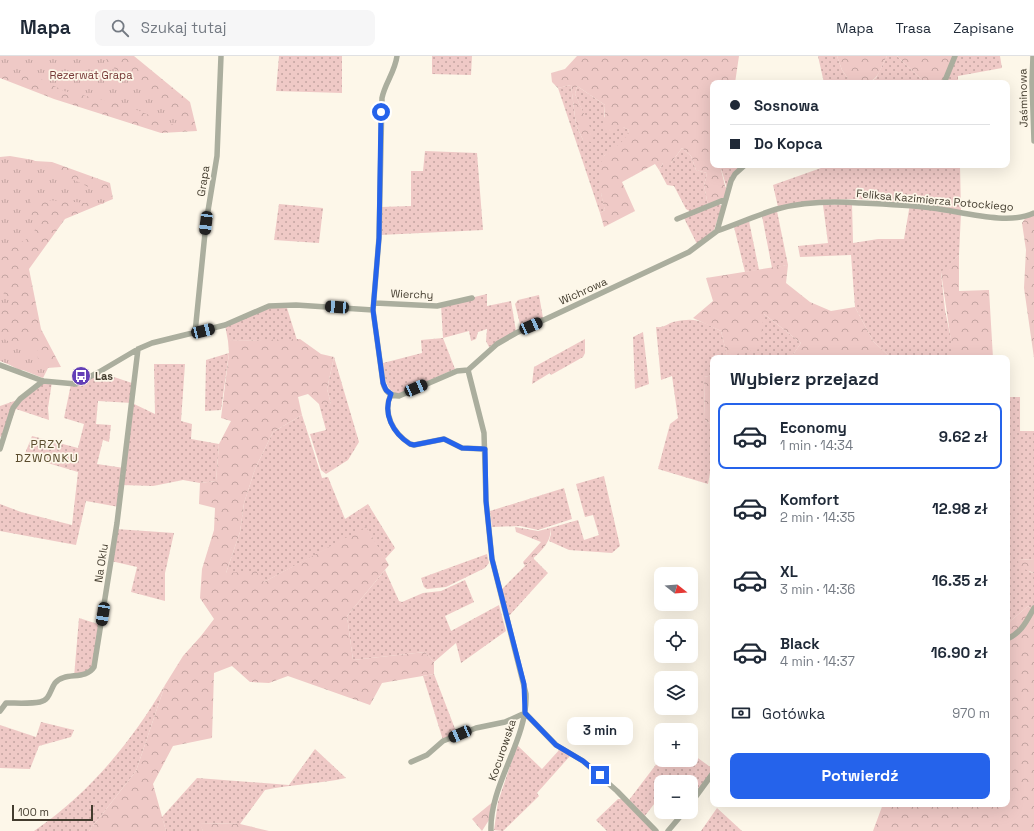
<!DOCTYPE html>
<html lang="pl">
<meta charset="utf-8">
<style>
:root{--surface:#fff;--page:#f6f6f7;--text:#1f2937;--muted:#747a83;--line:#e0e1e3;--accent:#2563eb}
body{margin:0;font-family:"Space Grotesk",sans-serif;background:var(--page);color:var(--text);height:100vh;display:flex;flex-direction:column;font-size:15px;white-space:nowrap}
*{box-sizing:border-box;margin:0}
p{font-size:13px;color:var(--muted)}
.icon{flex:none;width:22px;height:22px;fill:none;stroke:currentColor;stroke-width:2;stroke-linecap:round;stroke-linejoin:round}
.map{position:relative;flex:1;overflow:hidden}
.panel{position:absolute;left:710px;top:299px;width:300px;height:452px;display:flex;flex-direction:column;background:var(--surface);border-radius:8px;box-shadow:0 4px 16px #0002}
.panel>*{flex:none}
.top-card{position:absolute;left:710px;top:24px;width:300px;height:88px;border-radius:8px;box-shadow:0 4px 16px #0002;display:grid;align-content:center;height:88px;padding:0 20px;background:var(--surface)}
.needle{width:26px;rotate:107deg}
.fabs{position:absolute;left:654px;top:511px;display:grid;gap:8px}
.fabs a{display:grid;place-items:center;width:44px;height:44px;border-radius:8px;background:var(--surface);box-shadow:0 4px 16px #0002;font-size:20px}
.scale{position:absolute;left:12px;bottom:10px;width:81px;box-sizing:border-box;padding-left:4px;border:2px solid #433c2e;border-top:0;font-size:11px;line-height:14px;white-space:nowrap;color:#433c2e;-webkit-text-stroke:3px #fdf7e9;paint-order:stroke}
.end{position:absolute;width:18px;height:18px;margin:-9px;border:5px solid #2563eb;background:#fff;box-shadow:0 0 0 2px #fff}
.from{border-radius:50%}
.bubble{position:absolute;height:28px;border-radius:8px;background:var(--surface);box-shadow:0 4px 16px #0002;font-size:13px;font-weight:600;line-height:28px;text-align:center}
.car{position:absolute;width:12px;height:24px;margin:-12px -6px;border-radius:5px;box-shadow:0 0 3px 1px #0007;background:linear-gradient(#222 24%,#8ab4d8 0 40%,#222 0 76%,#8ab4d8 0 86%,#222 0)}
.top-card b{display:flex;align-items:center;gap:14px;height:38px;font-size:15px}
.top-card b+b{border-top:1px solid var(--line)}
.top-card i{width:10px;height:10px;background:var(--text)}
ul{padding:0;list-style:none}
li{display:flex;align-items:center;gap:12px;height:66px;margin:0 8px 6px;padding:0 12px;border:2px solid transparent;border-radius:8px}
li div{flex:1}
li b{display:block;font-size:15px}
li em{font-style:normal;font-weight:600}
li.on{border-color:var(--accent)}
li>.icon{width:36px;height:36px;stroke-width:1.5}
h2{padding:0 20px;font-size:18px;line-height:48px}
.pay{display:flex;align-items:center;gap:10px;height:44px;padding:0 20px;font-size:15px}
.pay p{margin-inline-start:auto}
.primary-button{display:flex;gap:8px;margin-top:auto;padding:8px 20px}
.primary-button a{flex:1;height:46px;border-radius:8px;background:var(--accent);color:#fff;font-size:16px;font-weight:600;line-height:46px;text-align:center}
header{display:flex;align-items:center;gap:24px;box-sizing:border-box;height:56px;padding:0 20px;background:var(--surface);border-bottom:1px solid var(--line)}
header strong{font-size:19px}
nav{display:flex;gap:22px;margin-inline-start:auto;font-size:14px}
.search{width:280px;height:36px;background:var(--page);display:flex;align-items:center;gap:10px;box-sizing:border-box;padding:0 14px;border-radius:8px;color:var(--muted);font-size:15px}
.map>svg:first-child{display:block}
.grass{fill:url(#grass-dots);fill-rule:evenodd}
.forest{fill:url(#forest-crowns)}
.park{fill:url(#park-tufts)}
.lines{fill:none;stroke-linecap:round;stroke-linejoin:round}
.minor{stroke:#abae9e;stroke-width:5.5}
.route{stroke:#2563eb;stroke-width:5}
.labels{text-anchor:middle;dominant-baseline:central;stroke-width:3.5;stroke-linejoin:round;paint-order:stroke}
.park-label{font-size:11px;fill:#773937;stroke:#fdf7e9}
.street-label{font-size:11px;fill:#433c2e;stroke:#fdf7e9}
.poi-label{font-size:11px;font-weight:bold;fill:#433c2e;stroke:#fdf7e9;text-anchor:start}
.neighbourhood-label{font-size:12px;letter-spacing:1px;fill:#594b2c;stroke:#fdf7e9}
</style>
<header>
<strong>Mapa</strong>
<div class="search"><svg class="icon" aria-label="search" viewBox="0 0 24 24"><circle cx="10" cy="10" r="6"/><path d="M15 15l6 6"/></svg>Szukaj tutaj</div>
<nav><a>Mapa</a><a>Trasa</a><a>Zapisane</a></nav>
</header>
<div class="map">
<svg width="1034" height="775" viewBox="0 0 1034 775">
<defs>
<pattern id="grass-dots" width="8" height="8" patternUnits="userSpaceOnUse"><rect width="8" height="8" fill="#efc9c6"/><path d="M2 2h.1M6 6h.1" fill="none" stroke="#c3a4a1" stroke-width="1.8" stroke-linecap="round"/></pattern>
<pattern id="forest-crowns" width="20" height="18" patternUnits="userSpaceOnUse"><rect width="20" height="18" fill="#efc9c6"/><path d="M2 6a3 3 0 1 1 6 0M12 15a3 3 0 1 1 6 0" fill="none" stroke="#c3a4a1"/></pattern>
<pattern id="park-tufts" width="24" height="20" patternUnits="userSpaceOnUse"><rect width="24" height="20" fill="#efc9c6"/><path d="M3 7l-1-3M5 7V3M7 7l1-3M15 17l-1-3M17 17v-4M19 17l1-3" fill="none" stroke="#c3a4a1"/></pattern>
</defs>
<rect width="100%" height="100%" fill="#fdf7e9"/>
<path class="grass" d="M279,0H342V37L276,35Z
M432,0H472L471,19L432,18Z
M818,0H837L842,14L851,27H824Z
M887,0H897L925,27H869L876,22Z
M955,0H1000L1002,12L958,20V27H944Z
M571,29L576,69L583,84L585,61L575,38L577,30L605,49L604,61L629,74L626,84L604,100L601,137L605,154L600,157L558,32Z
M682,92L691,100L696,114L707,117L704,130L708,149L691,156L686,153L674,130L667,129L659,114L663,107H671Z
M425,95L477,97L483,174L380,179L381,151L411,150V115H423Z
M720,109H741L727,133Z
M821,109H960L961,157L959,199L941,217L945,254L955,302H891L873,285L855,251L851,199L800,201L798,190L828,187L823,149L852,148L853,187L878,183H904L910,148L858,143L819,144L778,151L773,129L821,112Z
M279,148L323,152L319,187L274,184Z
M719,148L722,150L714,174L697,188L684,162Z
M777,155L788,209L772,212L762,160Z
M749,165L759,214L745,216L734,171Z
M487,238V250L511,245L516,275L489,291L486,285L487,273L478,276L476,283L471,285L469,275L443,282L455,313L398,338C384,333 385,320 383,307L422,297L421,284L443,282L441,249Z
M539,239L543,262L521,272L515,248L518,244Z
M276,251L287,252L297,284L228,285L225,269L265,253Z
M764,258L801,287L792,300L783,302H713V319L704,321L705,364L713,370V400L708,428L658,413L670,368L678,362L672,320L661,324L656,271C664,272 667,268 673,266C697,261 700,265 721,275L727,299Z
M643,276L649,328L635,333L633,281Z
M585,283V297L583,301L551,319L550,317L532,328L534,311Z
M229,297L221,354L205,355L206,304Z
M334,301L359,386L348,404L326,418L321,414L310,378L326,374L319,348H331L327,333Z
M154,308H185L181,365L192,368L191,383L219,388L216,425L200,427L183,424L153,430L122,429L119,451L86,445L76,489L0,475V448L21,456L72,469L78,416L24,400L32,380L78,392L84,368L64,362L71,328L99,316L135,328L132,347L155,358ZM98,345L132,347L124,412L97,408L103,384L109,386L111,369L96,368Z
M43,325L52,326L48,352L49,364L16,353L5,379L0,381V350L20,343Z
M1007,341H1020V375H1034V504L1018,503L1030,516L1034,517V550L1031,553L1028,550L1007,568Z
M302,359L322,422L328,421L345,463L368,448L395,492L385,503L366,472L264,526L226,517L240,476L244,447L255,413L273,376Z
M604,420L620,490L612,497L569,494L549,485L551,478L550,472L578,464L584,484L599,479L593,459L585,461L576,428Z
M564,432L572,463L538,474L520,470L492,471L490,455Z
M116,473L174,477L165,517V545L131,536L137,511L111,505Z
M487,498L489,507L485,512L446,531L427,533L424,531L421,522Z
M533,502L548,517L508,561L501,534Z
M385,514L399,545L402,546L423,537L441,535L465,524L474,546L445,560L451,575L499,549L506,575L461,607L456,587L434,606L425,596L353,604L347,560Z
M79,562L101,569L94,611L74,621Z
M434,618L457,678L443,684L423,620Z
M165,629L136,715L89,775H34C89,738 132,685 165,629Z
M41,666L74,674L71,681L39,690L30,713L0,712V669L36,681Z
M517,689L542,713L560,693L570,700L537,737L539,740L503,775L494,774L498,746Z
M315,693L346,722C320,728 292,728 265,734L240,768L200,767L203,775H166L162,761L197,722L289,729Z
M691,697L713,713V715L691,744V726H661V745L658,743L644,761L629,744L661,702V704H691Z
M618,743H622L654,775H607L596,764Z
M717,752L742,775H701Z"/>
<path class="forest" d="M0,0H134L190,46L197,75L161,77L54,43L0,22Z
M577,0H739L735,27H713V109H720L725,130L728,135L726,143L708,149L704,130L707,117L696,114L691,100L682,92L671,107H663L659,114L655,108L622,126L635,155L604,171L600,157L605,154C601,140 594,109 606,98C616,89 624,88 629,74L623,71L611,76L604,72L605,49L577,30L575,38L594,80L591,86L583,84L576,69L571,29L558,32L552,26L551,17L565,13Z
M837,0H887C875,23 879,27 851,27L842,14Z
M897,0H955L944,27H925Z
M0,103L52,106L110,127L113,143L65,163L29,213L41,273L61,311L19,314L0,303Z
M1034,157V302L1024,232L1026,194L1022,167L1026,161Z
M959,199V235L989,234L993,302H955L953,299L941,216Z
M788,209L786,227L810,246L831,255L855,251L873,285L891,302H783L792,300L801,287L764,258L759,293L727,300L721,275L693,262L713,245L706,222Z
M300,283L321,298L334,301L327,333L331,348H319L308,338L298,341L302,359L273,376L255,413L244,447L240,476L226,517L256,515L264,526L366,471L389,509L347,560L353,604L425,596L434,606V618L382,627L370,649L288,620L269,627L250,626L232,610L214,617L212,682L173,690L153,728L166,775H89L136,715L165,629L183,600L201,580L214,563L200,542L202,513L214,474L215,452L199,448L200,427L216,425L219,388L231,365L221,362L229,297L228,285Z
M713,319V370L705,364L704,321Z
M515,471L538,475L550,472C553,488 535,500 525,510L523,506L541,486L516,476Z
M1018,503L1034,504V517L1019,511Z
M1028,550L1031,553L1025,567L1007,582V568Z
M1034,554V775H873L883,748H1007V584Z
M494,745L489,764L482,775L472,763Z
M199,767L240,768L269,775H203Z"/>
<path class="park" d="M0,0H106L107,8C131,23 171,47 184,73L122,48L64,35L35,20L0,15Z
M10,100L33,104L109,141L103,148L31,143L30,153L35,174L29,182L0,197V101Z
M0,233L10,245L0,254Z
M0,281L12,287L37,290L38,303L50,308L43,322L0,305Z"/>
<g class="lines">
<path class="minor" d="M397,0C395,16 385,27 382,42L379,182L373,254L383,327C385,335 390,340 399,340L457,315L468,314L497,288L516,277L689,196L717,175L731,125L735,118L745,109
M1033,0L1032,26L1034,85
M944,27L955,0
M677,163L726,143
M717,175C737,168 757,159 777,153C803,146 832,145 859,147C883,148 908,149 932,152C960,155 1008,170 1034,157
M375,247L437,250L472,242
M195,277L206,167L217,100L221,0
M0,309L43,325L76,328L99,316L138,293L152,287L225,269L269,250L296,249L373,254
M468,314L484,377L486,445L492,503L526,638C528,684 489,729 491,775
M391,338C382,357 393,377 410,388L414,389L444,383L462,392L485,393
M0,393L13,352L20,343L43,325
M1007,583C1022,576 1026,566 1034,552
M0,655L6,647C17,647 30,648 40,646C50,644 50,634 55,627C65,615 85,625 94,611L117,467L138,293
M525,657L556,689L583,705L617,735L656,775
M411,706L427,699L443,685L476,672L505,666L525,657
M691,747L713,717
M668,775L684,756"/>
</g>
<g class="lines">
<path class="route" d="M381,56L379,182L373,254L383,327L386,334L391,338C382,358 393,377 410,388L414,389L444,383L462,392L485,393L486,445L492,503L524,628L525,657L556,689L583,705L600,719"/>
</g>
<defs>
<symbol id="bus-disc" viewBox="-11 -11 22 22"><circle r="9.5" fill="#633fb7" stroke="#fdf7e9"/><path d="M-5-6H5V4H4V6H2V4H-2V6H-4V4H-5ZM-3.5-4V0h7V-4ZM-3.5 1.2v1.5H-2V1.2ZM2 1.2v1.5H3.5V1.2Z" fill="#fff"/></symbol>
</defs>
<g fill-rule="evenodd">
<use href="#bus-disc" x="70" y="309" width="22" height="22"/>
</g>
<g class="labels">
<g class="park-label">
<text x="91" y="19">Rezerwat Grapa</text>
</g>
<g class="street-label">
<text transform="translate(1023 42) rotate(-91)">Jaśminowa</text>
<text transform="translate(203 125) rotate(-81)">Grapa</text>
<text transform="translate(935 144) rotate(5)">Feliksa Kazimierza Potockiego</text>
<text transform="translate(583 235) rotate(-24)">Wichrowa</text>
<text transform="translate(412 238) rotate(2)">Wierchy</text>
<text transform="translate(101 507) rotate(-81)">Na Oklu</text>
<text transform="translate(502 694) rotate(-71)">Kocurowska</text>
</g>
<g class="poi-label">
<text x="95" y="320">Las</text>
</g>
<g class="neighbourhood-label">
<text x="47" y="388">PRZY<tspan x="47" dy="14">DZWONKU</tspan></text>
</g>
</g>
</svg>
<div class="fabs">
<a><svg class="needle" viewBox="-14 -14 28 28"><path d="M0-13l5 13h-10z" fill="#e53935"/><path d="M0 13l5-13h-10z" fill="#747a83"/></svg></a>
<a><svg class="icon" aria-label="locate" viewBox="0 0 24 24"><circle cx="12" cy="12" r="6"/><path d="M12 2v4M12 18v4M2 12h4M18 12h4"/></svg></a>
<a><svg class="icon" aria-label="layers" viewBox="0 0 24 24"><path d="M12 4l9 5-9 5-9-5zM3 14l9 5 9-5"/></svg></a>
<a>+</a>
<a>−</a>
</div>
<div class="scale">100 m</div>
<i class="end from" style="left:381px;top:56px"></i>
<i class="end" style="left:600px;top:719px"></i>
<div class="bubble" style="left:567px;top:661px;width:66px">3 min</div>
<i class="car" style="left:206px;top:167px;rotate:187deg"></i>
<i class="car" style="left:337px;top:251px;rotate:274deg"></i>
<i class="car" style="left:531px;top:270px;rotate:66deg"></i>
<i class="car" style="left:203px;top:275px;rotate:76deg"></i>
<i class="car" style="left:416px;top:332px;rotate:67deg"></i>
<i class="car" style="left:103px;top:558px;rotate:189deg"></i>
<i class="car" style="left:460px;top:678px;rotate:247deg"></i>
<div class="top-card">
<b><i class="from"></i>Sosnowa</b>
<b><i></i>Do Kopca</b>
</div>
<section class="panel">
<h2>Wybierz przejazd</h2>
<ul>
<li class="on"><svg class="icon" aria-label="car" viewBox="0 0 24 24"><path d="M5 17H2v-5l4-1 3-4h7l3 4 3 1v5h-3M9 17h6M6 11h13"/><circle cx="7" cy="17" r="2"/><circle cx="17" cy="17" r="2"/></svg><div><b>Economy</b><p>1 min · 14:34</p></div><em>9.62 zł</em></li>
<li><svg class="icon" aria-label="car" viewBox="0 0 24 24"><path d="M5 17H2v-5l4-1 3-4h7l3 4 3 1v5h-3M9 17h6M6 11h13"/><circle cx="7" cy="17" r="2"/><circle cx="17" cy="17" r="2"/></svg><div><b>Komfort</b><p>2 min · 14:35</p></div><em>12.98 zł</em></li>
<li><svg class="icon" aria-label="car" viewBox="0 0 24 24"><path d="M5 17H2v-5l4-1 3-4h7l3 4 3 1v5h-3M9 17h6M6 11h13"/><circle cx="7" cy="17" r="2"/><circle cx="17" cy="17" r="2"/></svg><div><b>XL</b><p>3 min · 14:36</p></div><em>16.35 zł</em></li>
<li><svg class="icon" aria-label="car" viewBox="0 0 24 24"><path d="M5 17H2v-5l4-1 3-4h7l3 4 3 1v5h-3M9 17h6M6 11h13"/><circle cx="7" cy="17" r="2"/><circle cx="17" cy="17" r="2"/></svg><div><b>Black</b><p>4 min · 14:37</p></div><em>16.90 zł</em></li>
</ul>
<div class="pay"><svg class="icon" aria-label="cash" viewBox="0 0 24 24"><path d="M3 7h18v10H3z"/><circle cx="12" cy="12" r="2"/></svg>Gotówka<p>970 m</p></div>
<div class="primary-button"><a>Potwierdź</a></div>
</section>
</div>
